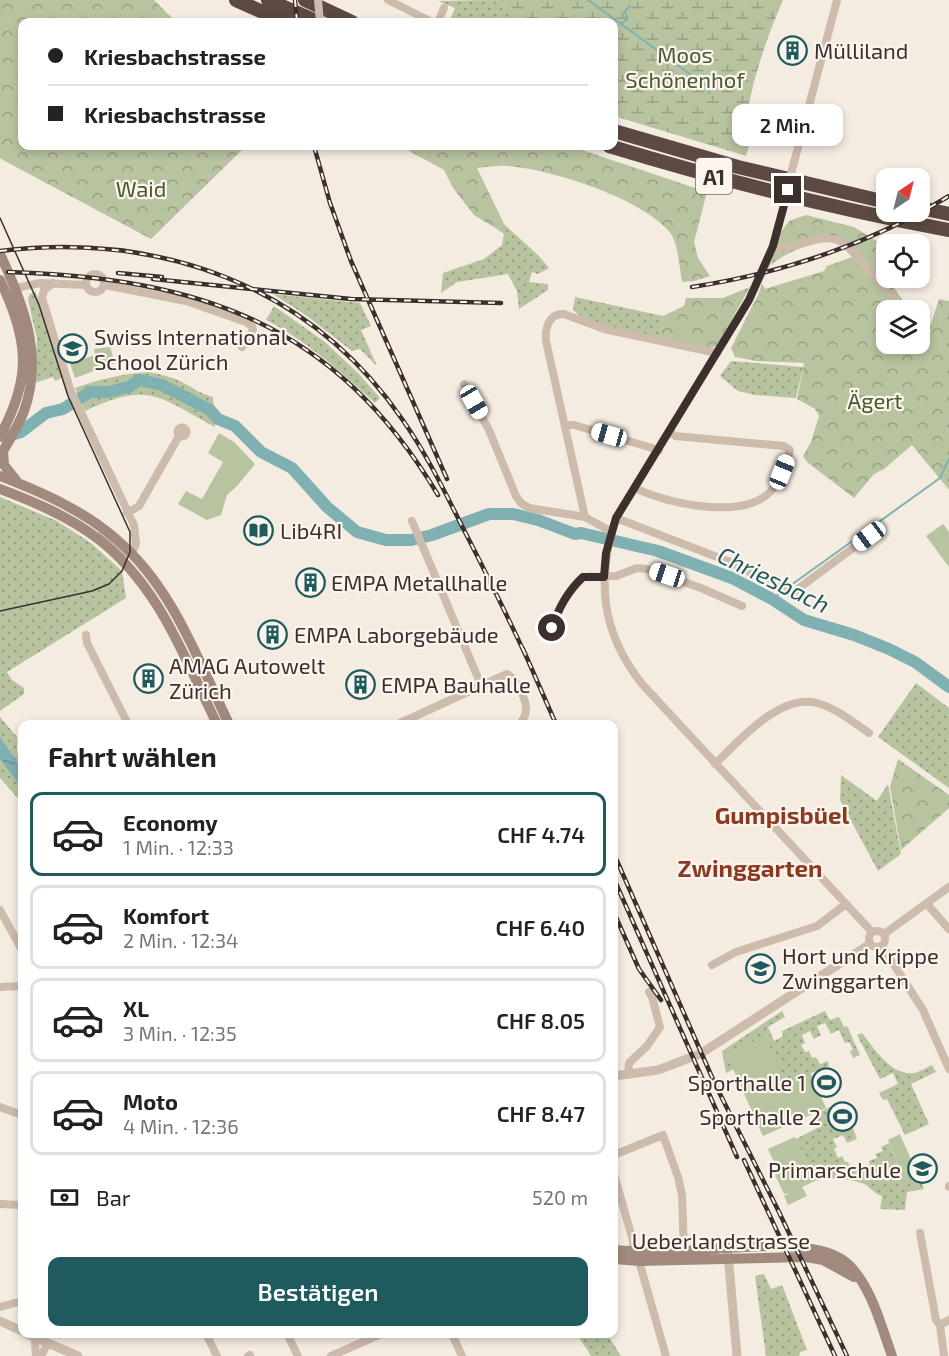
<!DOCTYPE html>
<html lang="de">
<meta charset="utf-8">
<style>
:root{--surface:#fff;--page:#f6f6f6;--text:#222;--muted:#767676;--line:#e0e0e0;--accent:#1f5a5e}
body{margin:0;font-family:"Exo 2",sans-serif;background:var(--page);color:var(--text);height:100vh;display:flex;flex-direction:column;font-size:22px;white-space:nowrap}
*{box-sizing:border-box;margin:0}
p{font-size:20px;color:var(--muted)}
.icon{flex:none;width:33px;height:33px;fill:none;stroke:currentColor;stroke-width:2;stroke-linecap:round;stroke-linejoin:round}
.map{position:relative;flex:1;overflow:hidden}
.side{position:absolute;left:18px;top:720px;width:600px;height:618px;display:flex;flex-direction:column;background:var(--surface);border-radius:12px;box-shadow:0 3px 9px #0003}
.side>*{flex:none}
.guide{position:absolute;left:18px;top:18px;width:600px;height:132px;border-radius:12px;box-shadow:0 3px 9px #0003;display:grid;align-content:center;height:132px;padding:0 30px;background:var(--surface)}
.needle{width:39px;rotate:35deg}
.tools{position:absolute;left:876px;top:168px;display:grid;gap:12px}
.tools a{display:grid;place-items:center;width:54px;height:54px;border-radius:12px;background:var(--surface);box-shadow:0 3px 9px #0003;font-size:30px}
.end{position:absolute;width:27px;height:27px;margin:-14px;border:8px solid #3b302b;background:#fff;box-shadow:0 0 0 3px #fff}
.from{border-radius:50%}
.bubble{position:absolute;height:42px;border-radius:12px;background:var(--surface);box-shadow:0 3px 9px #0003;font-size:20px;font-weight:600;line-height:42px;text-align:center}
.car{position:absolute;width:18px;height:36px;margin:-18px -9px;border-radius:8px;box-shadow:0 0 4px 2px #0007;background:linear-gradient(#fff 24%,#345 0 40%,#fff 0 76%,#345 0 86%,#fff 0)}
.guide b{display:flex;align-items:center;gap:21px;height:57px;font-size:22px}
.guide b+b{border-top:2px solid var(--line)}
.guide i{width:15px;height:15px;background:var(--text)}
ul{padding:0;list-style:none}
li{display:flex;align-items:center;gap:18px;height:84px;margin:0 12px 9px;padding:0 18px;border:3px solid var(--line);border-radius:12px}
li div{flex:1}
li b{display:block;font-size:22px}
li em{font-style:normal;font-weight:600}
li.current{border-color:var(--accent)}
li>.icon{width:54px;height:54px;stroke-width:1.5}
h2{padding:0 30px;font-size:27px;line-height:72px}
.pay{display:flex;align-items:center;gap:15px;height:66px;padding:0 30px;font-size:22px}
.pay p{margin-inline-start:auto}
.action{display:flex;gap:12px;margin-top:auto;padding:12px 30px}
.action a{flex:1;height:69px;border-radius:12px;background:var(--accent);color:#fff;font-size:24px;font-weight:600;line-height:69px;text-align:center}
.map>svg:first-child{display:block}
.grass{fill:url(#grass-dots)}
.forest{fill:url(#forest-crowns)}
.wetland{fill:url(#wetland-marsh)}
.park{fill:#b8c4a0}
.water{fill:url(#water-ripples)}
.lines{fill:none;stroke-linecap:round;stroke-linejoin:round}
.stream{stroke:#7fb0b2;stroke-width:2}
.river{stroke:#7fb0b2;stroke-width:12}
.minor{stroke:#cdbbac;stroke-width:8}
.tertiary{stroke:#cdbbac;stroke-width:9}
.secondary{stroke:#a18a7d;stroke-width:10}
.motorway{stroke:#5c4a42;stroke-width:14}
.tram{stroke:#3b302b;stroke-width:1.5}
.rail-casing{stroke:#3b302b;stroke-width:4.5}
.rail{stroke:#fbf5ee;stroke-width:2;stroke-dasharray:7;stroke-linecap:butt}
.minor-bridge{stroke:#cdbbac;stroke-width:8}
.route{stroke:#3b302b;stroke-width:8}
.labels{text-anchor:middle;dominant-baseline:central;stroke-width:4.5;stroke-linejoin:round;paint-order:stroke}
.shield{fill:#fbf5ee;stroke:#756b66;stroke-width:1.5}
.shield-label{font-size:21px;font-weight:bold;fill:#3b302b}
.poi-label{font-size:22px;fill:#3b302b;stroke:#fbf5ee;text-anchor:start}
.park-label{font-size:22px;fill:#4a5a2e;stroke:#fbf5ee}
.street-label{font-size:22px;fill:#3b302b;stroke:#fbf5ee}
.water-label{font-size:24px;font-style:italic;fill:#1f5a5e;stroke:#fbf5ee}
.neighbourhood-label{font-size:24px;font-weight:bold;fill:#8c3b22;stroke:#fbf5ee}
</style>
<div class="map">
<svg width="949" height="1356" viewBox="0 0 949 1356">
<defs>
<pattern id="grass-dots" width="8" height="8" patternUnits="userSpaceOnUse" patternTransform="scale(1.5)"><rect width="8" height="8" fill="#b8c4a0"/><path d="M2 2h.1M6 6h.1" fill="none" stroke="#97a083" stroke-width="1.8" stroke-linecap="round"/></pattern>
<pattern id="forest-crowns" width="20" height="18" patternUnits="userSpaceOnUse" patternTransform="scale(1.5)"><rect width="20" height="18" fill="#b8c4a0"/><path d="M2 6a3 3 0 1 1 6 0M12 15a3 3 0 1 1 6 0" fill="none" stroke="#97a083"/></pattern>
<pattern id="wetland-marsh" width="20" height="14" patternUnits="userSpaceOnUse" patternTransform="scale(1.5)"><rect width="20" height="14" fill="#b8c4a0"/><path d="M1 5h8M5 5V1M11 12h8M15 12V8" fill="none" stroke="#97a083"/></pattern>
<pattern id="water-ripples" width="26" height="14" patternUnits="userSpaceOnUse" patternTransform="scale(1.5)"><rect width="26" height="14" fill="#7fb0b2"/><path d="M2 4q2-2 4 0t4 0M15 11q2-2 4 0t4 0" fill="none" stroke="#699091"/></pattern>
</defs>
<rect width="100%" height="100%" fill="#f4ebe1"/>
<path class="grass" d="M490,0L510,8L525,22H453L450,20L455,8L438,1Z
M504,224L539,256L549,268L538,274L532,272L529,282L548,284V290L519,309L517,291L508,274L457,282L441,293L443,273L484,259L502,245L504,234L497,229Z
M35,291L45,314L64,377L55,381L53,377L34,383L37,339L28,300L29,295Z
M273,294L360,303L371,326L361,330L377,366L360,349L352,351L307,316Z
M575,297L663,316L660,338L586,321L573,310Z
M274,306L325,342L358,373L380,398L375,403C341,372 307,341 266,320Z
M731,361L803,367L796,398L755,395L738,391L720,376Z
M149,372C160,374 172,377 182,382C193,388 201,394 213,397L215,427C158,396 148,381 85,411L75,388C100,379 122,374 149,372Z
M0,497L57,521L91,543L122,571L126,598L7,672L12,680L24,688V694L0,711Z
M916,683L949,708V788L878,737Z
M0,717L17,737V753L22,760V803L0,778Z
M841,775L877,801L888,784L901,854L878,871L840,800Z
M782,1011L785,1017L768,1027L774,1041L783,1036L782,1031L825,1011L830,1020L839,1017L844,1027L847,1026L860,1055L853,1058L850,1051L853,1050L849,1042L845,1043L839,1030L831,1034L825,1023L817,1026L821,1035L814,1039L810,1031L802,1035L805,1043L801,1045L805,1052L809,1051L812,1058L816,1057L820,1064L828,1061L829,1066L786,1083L727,1054L734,1069L726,1073L722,1051Z
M862,1033C874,1048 891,1076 914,1073C920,1072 927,1067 932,1065L936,1072L911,1084L929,1124L905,1135L887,1099L883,1100L879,1093L898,1084L893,1073L880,1079L857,1035Z
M830,1107L841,1131L852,1126L857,1139L847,1143L843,1135L833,1139L837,1147L834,1149L838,1158L842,1156L845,1162H848L852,1170L870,1165L869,1161L877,1158L875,1154L883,1151L881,1147L889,1143L896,1158L897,1179L906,1182L905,1165L912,1162L915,1166L907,1169L911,1178L919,1175L924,1189L907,1192L905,1210L880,1209L882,1196C874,1194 870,1186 862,1183C851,1179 825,1176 815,1181L796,1139L819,1127L814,1115Z
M764,1274L771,1289L782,1285L807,1350L800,1352L799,1356H766L755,1276Z
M577,1334H607L621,1356H591Z"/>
<path class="forest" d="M0,0H154L176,22H22V146H246L151,239L3,160L0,158Z
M400,146H570L707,192L694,242L698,258L710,276L694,281L682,282C679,267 679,242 668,230C638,197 552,170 509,166C499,165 487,167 477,168L504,224L497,229L474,215L453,188L444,170Z
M806,215L854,227L885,246L883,273L910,310H886V344H920V320L931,324L939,299L949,301V490L912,445L884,469L874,474L854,498L807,462L803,456L811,442L819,416L815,409L797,399L804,363L756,361L735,357L731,348L759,293L762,283L765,289L824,271L827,266L852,257C845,250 839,242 829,241C815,241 779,255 771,266L780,233L789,221Z
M750,287L717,346L710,348L660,338L663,316L684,306L686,298H723Z
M898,759L949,795V808L901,850L890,787Z"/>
<path class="wetland" d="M490,0H783C767,37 754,74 747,114L754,126L746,156L614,116V22H525L510,8Z"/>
<path class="park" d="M110,347L115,363L75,378L70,363L95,355L94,349Z
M219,433L234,442L255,464L237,486L227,495L221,515L207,520L178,504L186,491L202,499L223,462L208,453Z
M943,524L949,532V567L926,536Z
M765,1036L786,1082L810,1072L826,1108L763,1136L726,1053Z
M900,1134L912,1162L905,1165L906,1182L900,1185L897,1179L896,1158L888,1140Z
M795,1137L815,1181L802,1187L807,1196L788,1205L784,1196L789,1193L784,1194L775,1175L779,1173L768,1149Z"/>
<path class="water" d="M0,737L22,769V788L0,759Z"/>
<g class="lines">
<path class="stream" d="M588,0L709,88V93
M621,24L627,19L625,11L630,6
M787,588L940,478L949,459
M772,599L782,592"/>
<path class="river" d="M4,437L21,432L46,413L63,409L90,392H108L129,387L139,380L162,385L210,410L218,419L235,426L261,452L292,468L327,507L357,532L386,540H411L432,535L489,514H513L538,520L575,534L581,533L658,551L732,578L772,599L804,620L854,635L889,649L915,662L949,687"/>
<path class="minor" d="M388,0L432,22
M438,22L444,8
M792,170L837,0
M783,210L770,256L749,300L616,518C596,580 601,632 642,684L872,932
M773,246C804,252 822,225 849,247L903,310
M86 283a9 9 0 1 1 18 0a9 9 0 1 1-18 0Z
M53,283L44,290L42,298L70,389L134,525L136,544L132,553L127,554L101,535
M105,285L186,301L246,322L252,326L253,330L242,347
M16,288L40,283L86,285
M920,323L925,317
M464,384L489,430L516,496L521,503L529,508L585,517L612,532
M566,425H574L659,450
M177.5 432a4.5 4.5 0 1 1 9 0a4.5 4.5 0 1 1-9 0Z
M635,488C668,504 742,520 770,492C780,482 787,463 790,450L784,446L675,436L670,432
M127,513L139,506L179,436
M585,517L546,341C545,328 549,313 564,314L604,329L717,353
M616,518L730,562L791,594L869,536
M412,521L481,685
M551,633C555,613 568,591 583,577L616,576L637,568L647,569L701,588L742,606
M86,635L87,643L128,724
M398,724L507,674C516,679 527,700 526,710C526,716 523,720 520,724
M715,764C739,741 780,693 817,703C836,708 853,722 869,733
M927,904L949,929
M0,910L22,950
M869 939a8 8 0 1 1 16 0a8 8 0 1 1-16 0Z
M884,934L949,887
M882,946L923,1010L949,1069
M712,965L736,952L817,926L846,904
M0,987L22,986
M628,1075L629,1063L647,1046L660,1027L652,997L649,992
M0,1107L22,1115
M614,1155L663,1135L678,1177L682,1195L684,1251
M614,1174L633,1241V1252
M949,1186V1187
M0,1204L22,1205
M920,1233L936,1320L940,1325L944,1356
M639,1261L666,1356
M0,1307L22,1301
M940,1325L949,1320
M206,1334L217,1356
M452,1334L462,1356
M288,1336L298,1356
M36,1356L35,1343L37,1338
M41,1356L48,1343
M248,1356L250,1355
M331,1356L381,1334"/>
<path class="tertiary" d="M614,1076L658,1070L700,1054L870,944
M728,1254L737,1356
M0,1321L22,1331
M27,1334L78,1356"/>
<path class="secondary" d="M0,254C23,303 44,356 24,411C18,427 9,441 0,456
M0,280C28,340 33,376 0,436
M3,451L4,465L16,480
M0,476C41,492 83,510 116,539C172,586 198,660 229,724
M0,489C34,502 68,516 97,538C159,585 184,657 217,724
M614,1250C637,1252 659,1252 683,1251C723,1250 819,1234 849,1265C872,1288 881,1326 892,1356
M614,1259L639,1261L806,1257L823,1260L854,1277"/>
<path class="motorway" d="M236,0L285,22
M268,0L318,22
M305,0L352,22
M614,131L738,167L886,202
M609,146C721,180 834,209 949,230
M920,208L949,214"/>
<path class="tram" d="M0,218L39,305L68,396L130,532V552L122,571L109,584L92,591L0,611"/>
<defs>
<path id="rail" d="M295,0L297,22
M314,146L330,203L351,261L447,479
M0,251C159,232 309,284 402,419C426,453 445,492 464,530C485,571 506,613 526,656
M8,272C200,278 335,323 438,495
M118,273L162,277
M153,279L351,299L501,303
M692,287C783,273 870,244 949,196
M523,649L556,724
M614,854L715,1084L779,1212L847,1356
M614,879L737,1157
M615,915L639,969L661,1000
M744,1160L835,1356"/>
</defs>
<use href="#rail" class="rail-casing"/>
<use href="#rail" class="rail"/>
<path class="minor-bridge" d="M318,0L320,22
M783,210L792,170"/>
</g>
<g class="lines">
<path class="route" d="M552,628C558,609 569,590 583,577H604L606,553L616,518L749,300L773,246L788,190"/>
</g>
<defs>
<symbol id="building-ring" viewBox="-11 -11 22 22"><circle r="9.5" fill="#fbf5ee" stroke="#1f5a5e" stroke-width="1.5"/><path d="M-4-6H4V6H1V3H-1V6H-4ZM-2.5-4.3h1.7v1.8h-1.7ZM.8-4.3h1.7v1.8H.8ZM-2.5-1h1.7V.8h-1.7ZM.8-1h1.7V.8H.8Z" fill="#1f5a5e"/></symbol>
<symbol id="school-ring" viewBox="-11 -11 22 22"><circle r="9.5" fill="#fbf5ee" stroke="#1f5a5e" stroke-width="1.5"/><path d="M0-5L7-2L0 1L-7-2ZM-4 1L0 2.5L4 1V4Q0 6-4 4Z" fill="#1f5a5e"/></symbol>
<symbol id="library-ring" viewBox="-11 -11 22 22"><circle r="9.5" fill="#fbf5ee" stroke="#1f5a5e" stroke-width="1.5"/><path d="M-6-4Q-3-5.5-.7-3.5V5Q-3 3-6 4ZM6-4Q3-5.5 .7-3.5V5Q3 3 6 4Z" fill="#1f5a5e"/></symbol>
<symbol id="stadium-ring" viewBox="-11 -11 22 22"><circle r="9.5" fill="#fbf5ee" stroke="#1f5a5e" stroke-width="1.5"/><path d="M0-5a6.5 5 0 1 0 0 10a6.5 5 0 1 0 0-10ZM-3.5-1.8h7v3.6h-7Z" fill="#1f5a5e"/></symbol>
</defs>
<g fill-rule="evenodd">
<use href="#building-ring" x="776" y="34" width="33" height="33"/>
<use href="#school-ring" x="56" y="332" width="33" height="33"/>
<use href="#library-ring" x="242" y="514" width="33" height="33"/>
<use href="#building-ring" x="294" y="566" width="33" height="33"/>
<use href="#building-ring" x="256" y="618" width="33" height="33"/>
<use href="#building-ring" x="132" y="662" width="33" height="33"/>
<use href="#building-ring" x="344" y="668" width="33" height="33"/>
<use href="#school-ring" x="744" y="952" width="33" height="33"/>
<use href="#stadium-ring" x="810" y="1066" width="33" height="33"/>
<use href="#stadium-ring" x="826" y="1100" width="33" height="33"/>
<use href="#school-ring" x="906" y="1152" width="33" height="33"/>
</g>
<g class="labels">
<rect class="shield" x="696" y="158" width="36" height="36" rx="4.5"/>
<g class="shield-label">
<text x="714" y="176">A1</text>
</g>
<g class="poi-label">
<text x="814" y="50">Mülliland</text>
<text x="94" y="336">Swiss International<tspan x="94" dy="25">School Zürich</tspan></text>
<text x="280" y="530">Lib4RI</text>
<text x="331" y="582">EMPA Metallhalle</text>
<text x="294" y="634">EMPA Laborgebäude</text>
<text x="169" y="665">AMAG Autowelt<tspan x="169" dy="25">Zürich</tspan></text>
<text x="381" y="684">EMPA Bauhalle</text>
<text x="782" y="955">Hort und Krippe<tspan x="782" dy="25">Zwinggarten</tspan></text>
<text x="806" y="1082" text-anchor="end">Sporthalle 1</text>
<text x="821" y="1116" text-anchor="end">Sporthalle 2</text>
<text x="901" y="1169" text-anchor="end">Primarschule</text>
</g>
<g class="park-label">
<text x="685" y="54">Moos<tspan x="685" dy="25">Schönenhof</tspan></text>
<text x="141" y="188">Waid</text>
<text x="875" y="400">Ägert</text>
</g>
<g class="street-label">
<text x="721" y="1240">Ueberlandstrasse</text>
</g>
<g class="water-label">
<text transform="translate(774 579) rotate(26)">Chriesbach</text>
</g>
<g class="neighbourhood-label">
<text x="782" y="814">Gumpisbüel</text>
<text x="750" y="867">Zwinggarten</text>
</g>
</g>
</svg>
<div class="tools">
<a><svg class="needle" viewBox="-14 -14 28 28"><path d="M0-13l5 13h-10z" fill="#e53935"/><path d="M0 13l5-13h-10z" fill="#767676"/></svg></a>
<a><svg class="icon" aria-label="locate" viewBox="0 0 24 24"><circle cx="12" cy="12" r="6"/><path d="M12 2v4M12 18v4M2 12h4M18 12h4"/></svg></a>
<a><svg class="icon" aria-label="layers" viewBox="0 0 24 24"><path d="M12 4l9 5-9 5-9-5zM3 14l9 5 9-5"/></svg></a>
</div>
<i class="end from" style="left:552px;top:628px"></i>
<i class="end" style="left:788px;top:190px"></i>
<div class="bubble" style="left:732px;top:104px;width:111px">2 Min.</div>
<i class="car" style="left:474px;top:402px;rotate:150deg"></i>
<i class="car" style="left:609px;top:435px;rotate:286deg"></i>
<i class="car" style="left:782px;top:472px;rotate:22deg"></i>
<i class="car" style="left:869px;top:536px;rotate:233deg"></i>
<i class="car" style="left:667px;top:575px;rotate:288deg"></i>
<div class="guide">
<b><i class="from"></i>Kriesbachstrasse</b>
<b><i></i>Kriesbachstrasse</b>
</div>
<section class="side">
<h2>Fahrt wählen</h2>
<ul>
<li class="current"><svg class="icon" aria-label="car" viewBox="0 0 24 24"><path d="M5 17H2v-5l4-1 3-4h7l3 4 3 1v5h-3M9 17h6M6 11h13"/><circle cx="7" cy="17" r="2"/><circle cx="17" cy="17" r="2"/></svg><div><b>Economy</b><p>1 Min. · 12:33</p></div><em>CHF 4.74</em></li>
<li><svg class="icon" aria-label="car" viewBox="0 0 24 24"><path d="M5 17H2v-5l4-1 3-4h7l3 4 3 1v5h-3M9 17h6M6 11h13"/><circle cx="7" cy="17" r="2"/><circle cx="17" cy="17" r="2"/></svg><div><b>Komfort</b><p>2 Min. · 12:34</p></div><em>CHF 6.40</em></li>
<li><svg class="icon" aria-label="car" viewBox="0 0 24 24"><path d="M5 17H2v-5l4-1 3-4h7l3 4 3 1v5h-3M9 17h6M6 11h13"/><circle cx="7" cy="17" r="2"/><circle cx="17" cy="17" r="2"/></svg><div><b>XL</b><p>3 Min. · 12:35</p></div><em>CHF 8.05</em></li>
<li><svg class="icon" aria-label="car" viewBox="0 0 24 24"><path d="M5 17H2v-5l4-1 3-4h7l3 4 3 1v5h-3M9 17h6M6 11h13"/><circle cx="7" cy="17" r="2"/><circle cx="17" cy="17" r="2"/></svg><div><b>Moto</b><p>4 Min. · 12:36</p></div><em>CHF 8.47</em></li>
</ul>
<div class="pay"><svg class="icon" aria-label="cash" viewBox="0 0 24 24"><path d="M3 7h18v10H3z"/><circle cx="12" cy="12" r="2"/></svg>Bar<p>520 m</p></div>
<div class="action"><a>Bestätigen</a></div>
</section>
</div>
